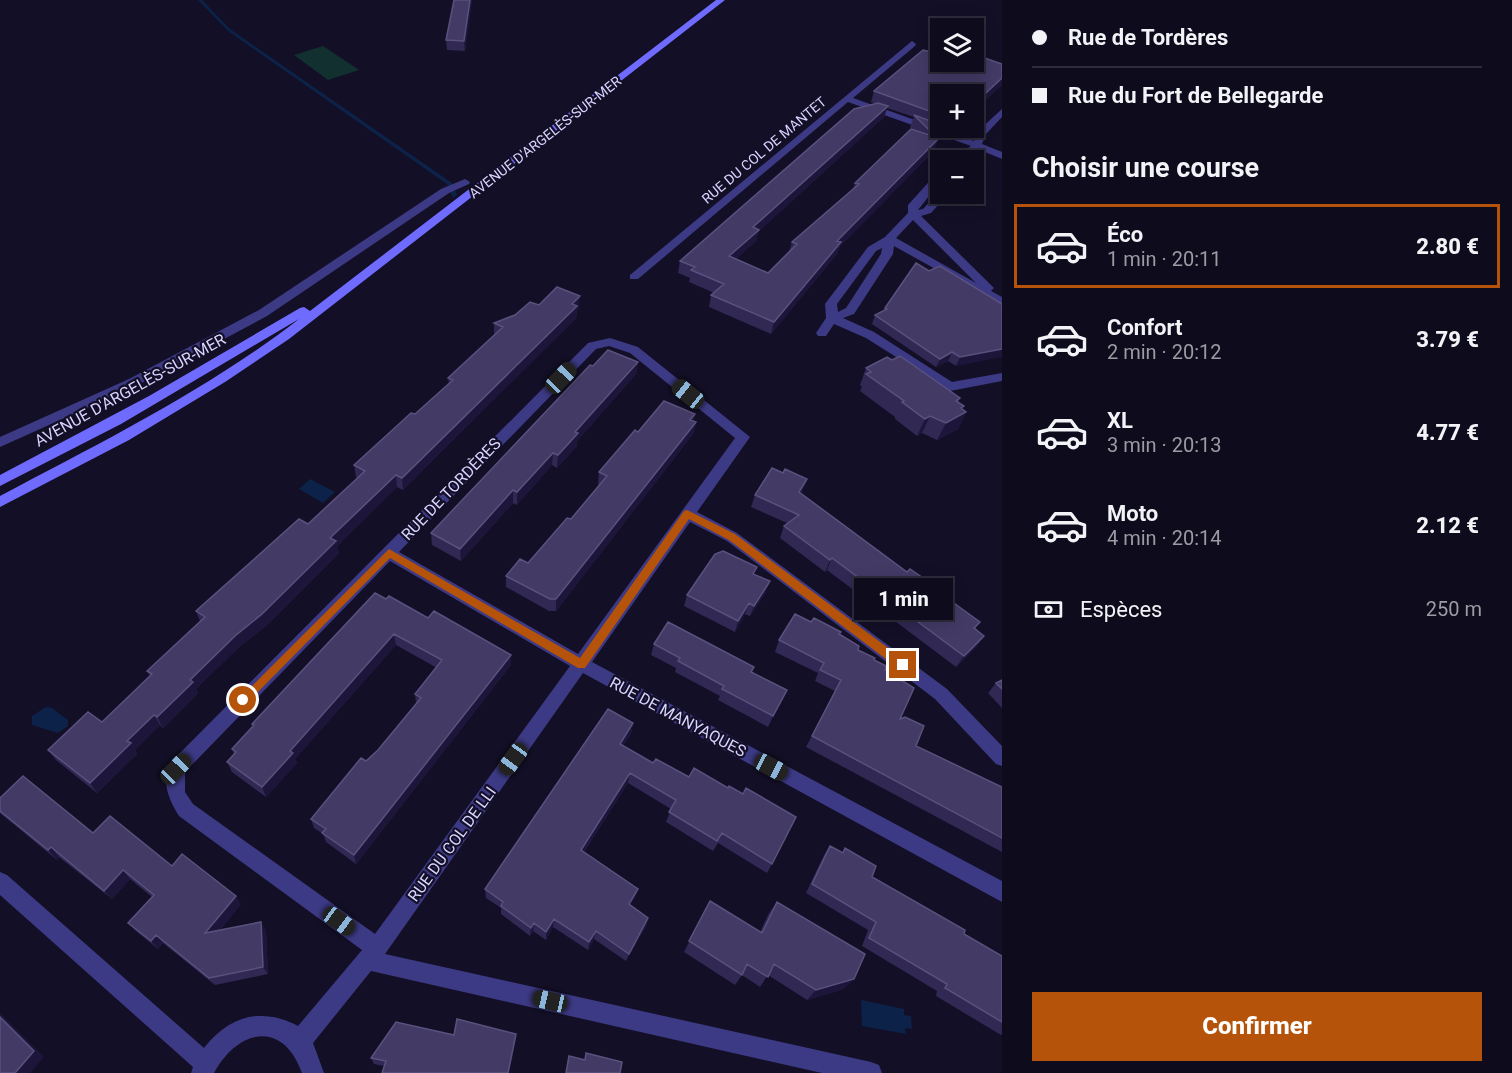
<!DOCTYPE html>
<html lang="fr">
<meta charset="utf-8">
<style>
:root{--surface:#0e0b1c;--page:#1c1929;--text:#f1f3f6;--muted:#9b9ba3;--line:#2e2b3b;--accent:#b45309}
body{margin:0;font-family:Roboto,sans-serif;background:var(--page);color:var(--text);height:100vh;display:flex;flex-direction:column;font-size:22px;white-space:nowrap}
*{box-sizing:border-box;margin:0}
p{font-size:20px;color:var(--muted)}
.icon{flex:none;width:33px;height:33px;fill:none;stroke:currentColor;stroke-width:2;stroke-linecap:round;stroke-linejoin:round}
.map{position:relative;flex:1;overflow:hidden}
.panel{display:flex;flex-direction:column;background:var(--surface);width:510px}
.panel>*{flex:none}
.guide{display:grid;align-content:center;height:132px;padding:0 30px;background:var(--surface)}
.tools{position:absolute;left:930px;top:18px;display:grid;gap:12px}
.tools a{display:grid;place-items:center;width:54px;height:54px;border-radius:0px;background:var(--surface);box-shadow:0 3px 15px #0003,0 0 0 2px var(--line);font-size:30px}
.end{position:absolute;width:27px;height:27px;margin:-14px;border:8px solid #b45309;background:#fff;box-shadow:0 0 0 3px #fff}
.from{border-radius:50%}
.bubble{position:absolute;height:42px;border-radius:0px;background:var(--surface);box-shadow:0 3px 15px #0003,0 0 0 2px var(--line);font-size:20px;font-weight:800;line-height:42px;text-align:center}
.car{position:absolute;width:18px;height:36px;margin:-18px -9px;border-radius:8px;box-shadow:0 0 4px 2px #0007;background:linear-gradient(#222 24%,#8ab4d8 0 40%,#222 0 76%,#8ab4d8 0 86%,#222 0)}
.guide b{display:flex;align-items:center;gap:21px;height:57px;font-size:22px}
.guide b+b{border-top:2px solid var(--line)}
.guide i{width:15px;height:15px;background:var(--text)}
ul{padding:0;list-style:none}
li{display:flex;align-items:center;gap:18px;height:84px;margin:0 12px 9px;padding:0 18px;border:3px solid transparent;border-radius:0px}
li div{flex:1}
li b{display:block;font-size:22px}
li em{font-style:normal;font-weight:800}
li.current{border-color:var(--accent)}
li>.icon{width:54px;height:54px;stroke-width:1.5}
h2{padding:0 30px;font-size:27px;line-height:72px}
.pay{display:flex;align-items:center;gap:15px;height:66px;padding:0 30px;font-size:22px}
.pay p{margin-inline-start:auto}
.cta{display:flex;gap:12px;margin-top:auto;padding:12px 30px}
.cta a{flex:1;height:69px;border-radius:0px;background:var(--accent);color:#fff;font-size:24px;font-weight:800;line-height:69px;text-align:center}
main{display:flex;flex:1;min-height:0}
.map>svg:first-child{display:block}
.green{fill:#12302f}
.water{fill:#0c2248}
.lines{fill:none;stroke-linecap:round;stroke-linejoin:round}
.street{fill:#3d3a85;fill-rule:evenodd}
.secondary{fill:#6f6bff;fill-rule:evenodd}
.wall{fill:#312854;fill-rule:evenodd}
.shaded-wall{fill:#1d163a}
.building{fill:#433a66;stroke:#5a527e;stroke-width:1.5}
.route{fill:#b45309}
.labels{text-anchor:middle;dominant-baseline:central;stroke-width:4.5;stroke-linejoin:round;paint-order:stroke}
.far-street-label{font-size:14px;fill:#d9d4ff;stroke:#130f26}
.street-label{font-size:16px;fill:#d9d4ff;stroke:#130f26}
</style>
<main>
<div class="map">
<svg width="1002" height="1073" viewBox="0 0 1002 1073">
<rect width="100%" height="100%" fill="#130f26"/>
<path class="green" d="M323,46L359,70L328,80L294,55Z"/>
<path class="water" d="M198,0H202L230,29L452,183L457,195L453,198L447,184L228,31Z
M310,479L335,492L323,503L299,489Z
M46,707L52,708L68,720V726L58,733L32,725V716Z
M861,1000L904,1009V1015L911,1016L912,1029L905,1028L906,1034L862,1026Z"/>
<g class="lines">
<path class="street" d="M912,41L916,44L915,46L853,98L974,141L978,131L1002,109V117L986,134L982,144L1002,152V159L980,150L976,162L967,160L968,156L961,160H950L971,146L848,102L638,279H630V275Z
M940,173V182L918,210L923,209L939,192L948,194L931,213L921,216L992,286L994,288L991,291L1002,297V306L894,246L893,254L854,314L843,318L874,332L952,382L1002,373V381L950,391L866,338L834,324L826,336H818L816,333L826,318L825,304L868,247L885,237L908,213V205L936,174ZM913,220L976,283L896,238ZM882,248L881,254L846,308L838,312L837,304L876,251Z
M465,179L470,182L469,184L449,193L267,316L138,385L0,447V437L129,379L259,310L441,189Z
M610,338L638,347L750,437L697,512L737,533L947,689L1002,746V766L996,764L935,699L727,541L690,522L592,662L1002,881V902L583,673L385,954L871,1062L879,1065L882,1073H822L371,971L313,1043L324,1073H302C283,1019 238,1029 214,1073H191L193,1067L0,895V872L7,875L204,1048C230,1015 262,1007 298,1026L362,950L179,816C169,800 161,782 170,763L588,343ZM609,346L630,353L735,438L578,654L399,552L596,349ZM390,561L570,666L375,934L193,804L185,792V772Z"/>
<path class="secondary" d="M716,0H725L289,339L225,382L129,440L0,507V496C102,442 207,390 299,319L121,424L0,486V475L149,396L300,308L304,307L310,311Z"/>
</g>
<path class="wall" d="M454,0H472L465,51L447,50L446,40Z
M1002,85L974,111V94H940V127L938,126L934,136L935,139L934,151L840,246L837,254L771,334L709,307L711,295L714,293L689,282L690,278L678,273L680,261L876,104L871,102L874,91ZM887,108L914,117L910,127L913,130L855,183L853,189L792,242L789,252L768,273L736,259L756,241L758,232L884,117Z
M929,271L1002,304L956,366L948,361L936,367L872,324L875,315L883,312L885,308Z
M539,305L579,308L577,310L576,318L403,490L397,487L337,546L339,553L266,626L239,647L196,689L198,693L163,728L160,725L135,750L137,754L97,793L56,760L48,750L102,722L150,676L147,671L200,621L196,611L308,524L357,478L356,477L354,465L415,414L449,384L448,378L494,335V323Z
M892,360L960,398L958,403L962,409L966,412L958,429L937,440L922,433L917,436L895,419V417L860,391L862,387L860,385L866,368Z
M638,362L636,374L577,441V446L557,468L552,465L517,505L513,503L461,561L432,545L431,533L593,366Z
M694,421L696,422L693,434L556,611H549L506,587V576L528,563L571,519L599,485L598,484L599,472L638,432Z
M783,473L807,479L801,494L907,572L980,622L975,629L984,636L976,647L956,667L827,570L825,572L780,538L784,526L787,523L751,507L755,495Z
M754,574L766,592L750,616L745,614L735,632L684,606L687,595Z
M386,599L511,655V665L356,864L326,842L323,834L314,828L311,819L378,750L416,703L415,694L437,668L396,645L295,759L297,763L266,797L232,772L227,762L234,755L232,749L253,727L252,724Z
M839,634L858,650L874,660L885,670L900,719L916,746L1002,787V852L806,747L835,691L815,681L818,673L775,652L779,640Z
M654,644L754,667L752,672L787,690L768,727L718,700L720,696L675,672L676,668L651,655Z
M1002,680V708L988,693L996,683Z
M633,723L631,734L623,746L772,864L767,873L718,843L713,851L666,822L671,809L628,783L584,852L635,897L630,905L648,918L646,926L626,961L594,939L588,950L553,927L546,940L533,931L530,936L501,914V908L486,898L485,889Z
M0,798L93,833L172,866L241,904L220,930H266L268,974L215,985L163,943L158,949L136,931L128,923L152,897L130,879L112,899L59,857L57,860L0,813Z
M830,846L842,853L845,848L872,877L964,934L1002,956V1034L1001,1035L936,996L937,991L862,946L868,930L806,893L824,855Z
M710,901L760,932L769,913L777,902L844,989L807,1000L768,975L760,987L742,975L735,985L684,952Z
M516,1034V1040L384,1066L374,1064L371,1058L454,1035Z"/>
<path class="shaded-wall" d="M470,0H472L465,51L464,41Z
M1002,78V85L974,111V104Z
M888,106L884,117L758,232L756,241L727,268L729,256L753,227Z
M939,124L935,135L926,144L931,132Z
M936,137L934,143L938,139L934,151L840,246L837,254L771,334L774,322L837,241Z
M580,296L579,308L577,310L576,318L403,490L402,478Z
M1002,349V357L956,366L960,357Z
M952,352L948,361L936,367L940,359Z
M638,362L636,374L577,441V446L557,468L558,455L575,432Z
M964,406L959,416L966,412L958,429L937,440L946,423Z
M695,414L693,426L696,422L693,434L556,611V599Z
M930,416L922,433L917,436L925,419Z
M553,453L552,465L517,505V492Z
M396,475L397,487L337,546L339,553L266,626L239,647L196,689L198,693L163,728L157,717L190,680L330,538Z
M807,479L803,491L795,504L799,492Z
M513,490V503L461,561L460,549Z
M832,558L827,570L825,572L830,560Z
M770,581L766,592L750,616L754,606Z
M749,603L745,614L735,632L738,621Z
M394,634L396,645L295,759L297,763L266,797L262,787L290,751Z
M984,636L976,647L956,667L964,656Z
M511,655V665L356,864L354,855Z
M787,690L782,701L768,727L773,716Z
M154,715L160,725L135,750L137,754L97,793L90,783L127,741Z
M633,723L631,734L618,755L620,744Z
M630,773L628,783L579,859L581,850Z
M51,847L59,857L57,860L48,850Z
M123,870L130,879L112,899L104,891Z
M638,889L635,897L626,913L629,904Z
M236,896L241,904L211,941L205,933Z
M648,918L646,926L626,961L629,954Z
M554,919L553,927L546,940V932Z
M261,922L266,930L268,974L263,967Z
M534,923L533,931L530,936L531,928Z
M596,931L594,939L588,950L589,942Z
M156,935L163,943L158,949L151,941Z
M854,979L844,989L807,1000L816,990Z
M0,1013L44,1057L30,1073H15L0,1017Z
M516,1034V1040L509,1073H508Z"/>
<path class="building" d="M454,0H470L464,41L446,40Z
M923,50L940,54V62H966L972,63L982,57L1002,64V78L974,104V94H940V115L874,91Z
M878,103L888,106L753,227L759,230L729,256L768,273L797,244L792,242L859,184L855,183L911,129L936,137L935,138L938,139L837,241L841,242L774,322L711,295L724,284L691,270L695,267L680,261L854,109Z
M914,115L939,124L931,132Z
M916,263L929,271L940,266L1002,304V349L960,357L952,352L940,359L875,315L887,309L885,308Z
M557,287L580,296L572,304L577,306L402,478L396,475L330,538L336,541L262,614L235,636L190,680L193,682L157,717L154,715L127,741L131,743L90,783L48,750L88,712L102,722L152,674L147,671L205,617L196,611L299,519L308,524L365,471L354,465L411,413L415,414L453,380L448,378L503,327L494,323L515,315L530,302L539,305Z
M608,350L638,362L575,432L578,433L558,455L553,453L517,492L513,490L460,549L431,533L590,365L593,366Z
M900,356L960,398L956,401L964,406L961,408L966,412L946,423L930,416L925,419L902,402L904,401L866,374L871,372L866,368L887,357L892,360Z
M664,401L695,414L690,420L696,422L556,599H550L506,576L520,559L528,563L567,518L571,519L607,476L599,472L635,430L638,432Z
M772,468L783,473L785,469L807,479L799,492L907,572L910,569L949,596L947,598L980,622L974,628L984,636L964,656L832,558L830,560L784,526L799,515L755,495Z
M723,551L757,567L753,574L770,581L754,606L749,603L738,621L687,595L715,554Z
M375,593L386,599L389,596L428,618L434,611L511,655L354,855L322,833L326,829L311,819L361,758L366,761L378,750L421,698L415,694L442,660L394,634L290,751L293,753L262,787L227,762L236,752L232,749L254,725L252,724Z
M795,614L811,622L814,618L841,632L839,634L859,646L858,650L875,658L874,660L886,666L885,670L914,688L900,719L905,717L924,726L916,746L1002,787V838L812,736L841,680L820,670L824,663L779,640Z
M668,622L754,667L751,672L787,690L773,716L722,689L724,686L678,661L680,658L654,644Z
M1002,680V689L996,683Z
M608,709L633,723L620,744L653,763L656,759L689,777L694,768L728,788L729,786L743,794L746,788L796,817L772,864L722,833L717,841L669,812L676,800L630,773L581,850L638,889L629,904L648,918L629,954L596,931L589,942L554,919L546,932L534,923L531,928L501,906L503,902L485,889Z
M23,776L93,833L110,816L172,866L182,854L236,896L205,933L261,922L263,967L209,978L156,935L151,941L128,923L154,895L123,870L104,891L51,847L48,850L0,811V798Z
M830,846L843,853L845,848L876,866L872,877L965,930L964,934L1002,956V1022L945,988L947,984L869,938L876,922L812,884Z
M710,901L762,933L777,902L865,954L854,979L816,990L774,964L768,977L747,964L742,975L689,941Z
M0,1017L34,1051L15,1073H0Z
M457,1019L516,1034L508,1073H382L386,1061L371,1058L396,1022L454,1035Z
M586,1053L622,1062L620,1073H566L569,1056L585,1060Z"/>
<path class="route" d="M687,510L735,534L907,662V669H899L729,540L689,519L585,668H578L390,558L247,703L243,705L238,700L389,549L580,658L684,511Z"/>
<g class="labels">
<g class="far-street-label">
<text transform="translate(545 137) rotate(-38)">AVENUE D'ARGELÈS-SUR-MER</text>
<text transform="translate(764 150) rotate(-40)">RUE DU COL DE MANTET</text>
</g>
<g class="street-label">
<text transform="translate(130 390) rotate(-29)">AVENUE D'ARGELÈS-SUR-MER</text>
<text transform="translate(451 489) rotate(-46)">RUE DE TORDÈRES</text>
<text transform="translate(678 717) rotate(28)">RUE DE MANYAQUES</text>
<text transform="translate(452 844) rotate(-54)">RUE DU COL DE LLI</text>
</g>
</g>
</svg>
<div class="tools">
<a><svg class="icon" aria-label="layers" viewBox="0 0 24 24"><path d="M12 4l9 5-9 5-9-5zM3 14l9 5 9-5"/></svg></a>
<a>+</a>
<a>−</a>
</div>
<i class="end from" style="left:243px;top:700px"></i>
<i class="end" style="left:903px;top:665px"></i>
<div class="bubble" style="left:854px;top:578px;width:99px">1 min</div>
<i class="car" style="left:561px;top:378px;rotate:44deg"></i>
<i class="car" style="left:688px;top:394px;rotate:309deg"></i>
<i class="car" style="left:513px;top:759px;rotate:216deg"></i>
<i class="car" style="left:771px;top:767px;rotate:118deg"></i>
<i class="car" style="left:176px;top:769px;rotate:44deg"></i>
<i class="car" style="left:339px;top:921px;rotate:126deg"></i>
<i class="car" style="left:550px;top:1001px;rotate:283deg"></i>
</div>
<section class="panel">
<div class="guide">
<b><i class="from"></i>Rue de Tordères</b>
<b><i></i>Rue du Fort de Bellegarde</b>
</div>
<h2>Choisir une course</h2>
<ul>
<li class="current"><svg class="icon" aria-label="car" viewBox="0 0 24 24"><path d="M5 17H2v-5l4-1 3-4h7l3 4 3 1v5h-3M9 17h6M6 11h13"/><circle cx="7" cy="17" r="2"/><circle cx="17" cy="17" r="2"/></svg><div><b>Éco</b><p>1 min · 20:11</p></div><em>2.80 €</em></li>
<li><svg class="icon" aria-label="car" viewBox="0 0 24 24"><path d="M5 17H2v-5l4-1 3-4h7l3 4 3 1v5h-3M9 17h6M6 11h13"/><circle cx="7" cy="17" r="2"/><circle cx="17" cy="17" r="2"/></svg><div><b>Confort</b><p>2 min · 20:12</p></div><em>3.79 €</em></li>
<li><svg class="icon" aria-label="car" viewBox="0 0 24 24"><path d="M5 17H2v-5l4-1 3-4h7l3 4 3 1v5h-3M9 17h6M6 11h13"/><circle cx="7" cy="17" r="2"/><circle cx="17" cy="17" r="2"/></svg><div><b>XL</b><p>3 min · 20:13</p></div><em>4.77 €</em></li>
<li><svg class="icon" aria-label="car" viewBox="0 0 24 24"><path d="M5 17H2v-5l4-1 3-4h7l3 4 3 1v5h-3M9 17h6M6 11h13"/><circle cx="7" cy="17" r="2"/><circle cx="17" cy="17" r="2"/></svg><div><b>Moto</b><p>4 min · 20:14</p></div><em>2.12 €</em></li>
</ul>
<div class="pay"><svg class="icon" aria-label="cash" viewBox="0 0 24 24"><path d="M3 7h18v10H3z"/><circle cx="12" cy="12" r="2"/></svg>Espèces<p>250 m</p></div>
<div class="cta"><a>Confirmer</a></div>
</section>
</main>
